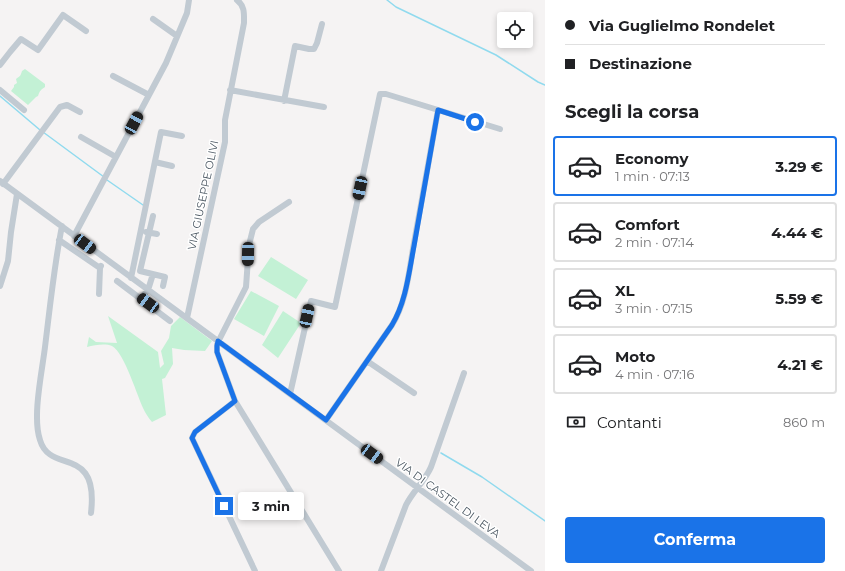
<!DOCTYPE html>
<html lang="it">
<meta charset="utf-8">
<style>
:root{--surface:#fff;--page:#f2f2f2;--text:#202124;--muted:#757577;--line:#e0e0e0;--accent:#1a73e8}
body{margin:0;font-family:Montserrat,sans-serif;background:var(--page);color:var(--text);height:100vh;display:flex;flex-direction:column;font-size:15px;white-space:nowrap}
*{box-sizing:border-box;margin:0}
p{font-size:13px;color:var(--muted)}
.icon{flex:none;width:22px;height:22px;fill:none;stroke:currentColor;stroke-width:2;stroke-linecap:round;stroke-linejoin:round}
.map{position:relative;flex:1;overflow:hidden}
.side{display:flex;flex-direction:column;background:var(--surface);width:300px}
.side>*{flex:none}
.hud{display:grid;align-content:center;height:88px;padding:0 20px;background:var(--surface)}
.tools{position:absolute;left:497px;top:12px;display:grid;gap:8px}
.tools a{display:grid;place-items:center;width:36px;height:36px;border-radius:4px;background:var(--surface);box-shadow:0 2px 6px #0003;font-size:20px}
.end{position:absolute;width:18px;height:18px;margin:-9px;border:5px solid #1a73e8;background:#fff;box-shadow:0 0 0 2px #fff}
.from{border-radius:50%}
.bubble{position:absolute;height:28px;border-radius:4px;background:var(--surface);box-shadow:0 2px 6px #0003;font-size:13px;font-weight:700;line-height:28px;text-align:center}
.car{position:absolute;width:12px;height:24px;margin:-12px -6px;border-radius:5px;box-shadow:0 0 3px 1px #0007;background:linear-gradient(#222 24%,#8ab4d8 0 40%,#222 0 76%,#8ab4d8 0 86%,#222 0)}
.hud b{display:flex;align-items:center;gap:14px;height:38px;font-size:15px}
.hud b+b{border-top:1px solid var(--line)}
.hud i{width:10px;height:10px;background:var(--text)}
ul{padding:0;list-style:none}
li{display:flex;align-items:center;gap:12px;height:60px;margin:0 8px 6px;padding:0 12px;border:2px solid var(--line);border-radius:4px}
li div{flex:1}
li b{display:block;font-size:15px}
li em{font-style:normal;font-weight:700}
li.selected{border-color:var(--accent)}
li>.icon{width:36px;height:36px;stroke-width:1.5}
h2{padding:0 20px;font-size:18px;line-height:48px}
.pay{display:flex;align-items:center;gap:10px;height:44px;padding:0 20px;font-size:15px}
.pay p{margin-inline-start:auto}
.button{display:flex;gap:8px;margin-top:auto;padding:8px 20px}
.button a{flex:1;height:46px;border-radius:4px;background:var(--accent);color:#fff;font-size:16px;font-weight:700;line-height:46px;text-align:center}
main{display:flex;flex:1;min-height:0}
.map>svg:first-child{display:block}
.green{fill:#c3f1d5}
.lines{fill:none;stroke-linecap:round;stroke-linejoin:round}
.stream{stroke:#90daee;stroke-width:1.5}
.minor{stroke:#c1cad2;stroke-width:6}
.route{stroke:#1a73e8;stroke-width:5}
.labels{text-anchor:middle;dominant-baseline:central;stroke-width:3;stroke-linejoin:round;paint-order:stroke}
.street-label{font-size:11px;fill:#4a5661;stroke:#fff}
</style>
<main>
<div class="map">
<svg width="545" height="571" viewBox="0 0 545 571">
<rect width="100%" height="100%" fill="#f5f3f3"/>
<path class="green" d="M25,69L45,84V87C41,90 40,90 38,96L36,97L28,105L11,91L14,87V85L17,83L16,79C21,75 20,77 22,71Z
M271,257L308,280L296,299L258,276Z
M251,291L279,306L264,336L234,319Z
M283,311L301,323L278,358L262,345Z
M108,316L158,352L160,368L164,364L161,351L169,338L171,326L180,317L212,341L205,351L184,350L172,348L173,364L165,378L162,379L166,415L152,422C149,419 147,415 145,412C137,397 125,353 112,346C105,343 95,345 87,347L89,337L96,342L117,343Z"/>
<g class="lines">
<path class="stream" d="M387,0L396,7L496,55L538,82L545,85
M0,96L40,130
M43,132L104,177
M107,180L143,205
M441,453L482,477L545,521"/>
<path class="minor" d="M153,19L177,36
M0,65L10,52L21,39L38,50L63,15L86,31
M113,76L149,95
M0,90L24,110
M230,90L324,107
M284,101L295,46L309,49H314L317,43L322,24
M81,137L116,157
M155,162L172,166
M0,181L531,571
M3,184L60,107L67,105L80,112
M153,216L140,271L165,277L163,286
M62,226C54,266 50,307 45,347C42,372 32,417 40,440C50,475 99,444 91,513
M146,232L157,234
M74,236L166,63L187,13L189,0
M59,240L100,268
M131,278L161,132L182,136
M117,281L170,321
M0,286L8,261L11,232L17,194
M99,294L100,268L101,266
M141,298L148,290L153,274
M187,318L225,142V120L244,23C244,14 245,6 237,0
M367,361L414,393
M290,394L311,301L335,307L380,94H386L500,129
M235,401L339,571
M326,420L392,325C407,301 409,270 414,243C422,199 430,155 438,110
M255,571L192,438L195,432L235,401L217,352V344L246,287L249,245L253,229L259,222L289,202
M381,571L406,505C413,491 425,481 431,467L464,373"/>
</g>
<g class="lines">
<path class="route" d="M224,506L192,438L195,432L235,401L217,352V346L218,341L326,420L392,325C406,302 409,272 414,246C422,201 430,156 438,110L475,122"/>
</g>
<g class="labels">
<g class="street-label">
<text transform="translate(203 195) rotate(-78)">VIA GIUSEPPE OLIVI</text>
<text transform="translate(448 498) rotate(36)">VIA DI CASTEL DI LEVA</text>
</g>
</g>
</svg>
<div class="tools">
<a><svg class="icon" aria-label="locate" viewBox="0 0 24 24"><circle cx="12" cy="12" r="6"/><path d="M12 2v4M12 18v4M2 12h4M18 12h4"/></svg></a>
</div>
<i class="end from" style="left:475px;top:122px"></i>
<i class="end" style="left:224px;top:506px"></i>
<div class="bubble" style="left:238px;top:492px;width:66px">3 min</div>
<i class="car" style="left:134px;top:123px;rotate:28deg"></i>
<i class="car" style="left:360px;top:188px;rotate:192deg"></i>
<i class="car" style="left:85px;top:244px;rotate:127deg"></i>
<i class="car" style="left:248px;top:254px;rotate:181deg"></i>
<i class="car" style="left:148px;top:303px;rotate:306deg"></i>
<i class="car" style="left:307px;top:316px;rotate:12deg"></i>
<i class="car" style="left:372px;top:454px;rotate:126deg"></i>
</div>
<section class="side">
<div class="hud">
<b><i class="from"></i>Via Guglielmo Rondelet</b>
<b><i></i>Destinazione</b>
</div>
<h2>Scegli la corsa</h2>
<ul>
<li class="selected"><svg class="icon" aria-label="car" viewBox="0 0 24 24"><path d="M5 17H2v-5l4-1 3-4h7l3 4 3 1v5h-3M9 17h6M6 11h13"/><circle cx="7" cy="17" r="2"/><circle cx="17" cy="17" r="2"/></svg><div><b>Economy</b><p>1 min · 07:13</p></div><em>3.29 €</em></li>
<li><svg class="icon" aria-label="car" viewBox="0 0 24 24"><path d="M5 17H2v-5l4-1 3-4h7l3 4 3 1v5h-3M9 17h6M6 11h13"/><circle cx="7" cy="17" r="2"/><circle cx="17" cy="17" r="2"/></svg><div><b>Comfort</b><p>2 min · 07:14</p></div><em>4.44 €</em></li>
<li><svg class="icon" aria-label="car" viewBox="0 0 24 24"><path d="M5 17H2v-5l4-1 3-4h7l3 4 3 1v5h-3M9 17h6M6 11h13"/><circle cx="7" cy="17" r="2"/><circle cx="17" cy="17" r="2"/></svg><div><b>XL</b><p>3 min · 07:15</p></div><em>5.59 €</em></li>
<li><svg class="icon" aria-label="car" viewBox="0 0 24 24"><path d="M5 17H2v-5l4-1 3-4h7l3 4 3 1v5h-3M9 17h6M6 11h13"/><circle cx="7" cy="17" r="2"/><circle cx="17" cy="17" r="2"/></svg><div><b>Moto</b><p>4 min · 07:16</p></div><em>4.21 €</em></li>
</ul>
<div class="pay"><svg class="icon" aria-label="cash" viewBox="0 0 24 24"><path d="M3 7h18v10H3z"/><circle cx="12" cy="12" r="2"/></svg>Contanti<p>860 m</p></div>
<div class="button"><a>Conferma</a></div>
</section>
</main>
